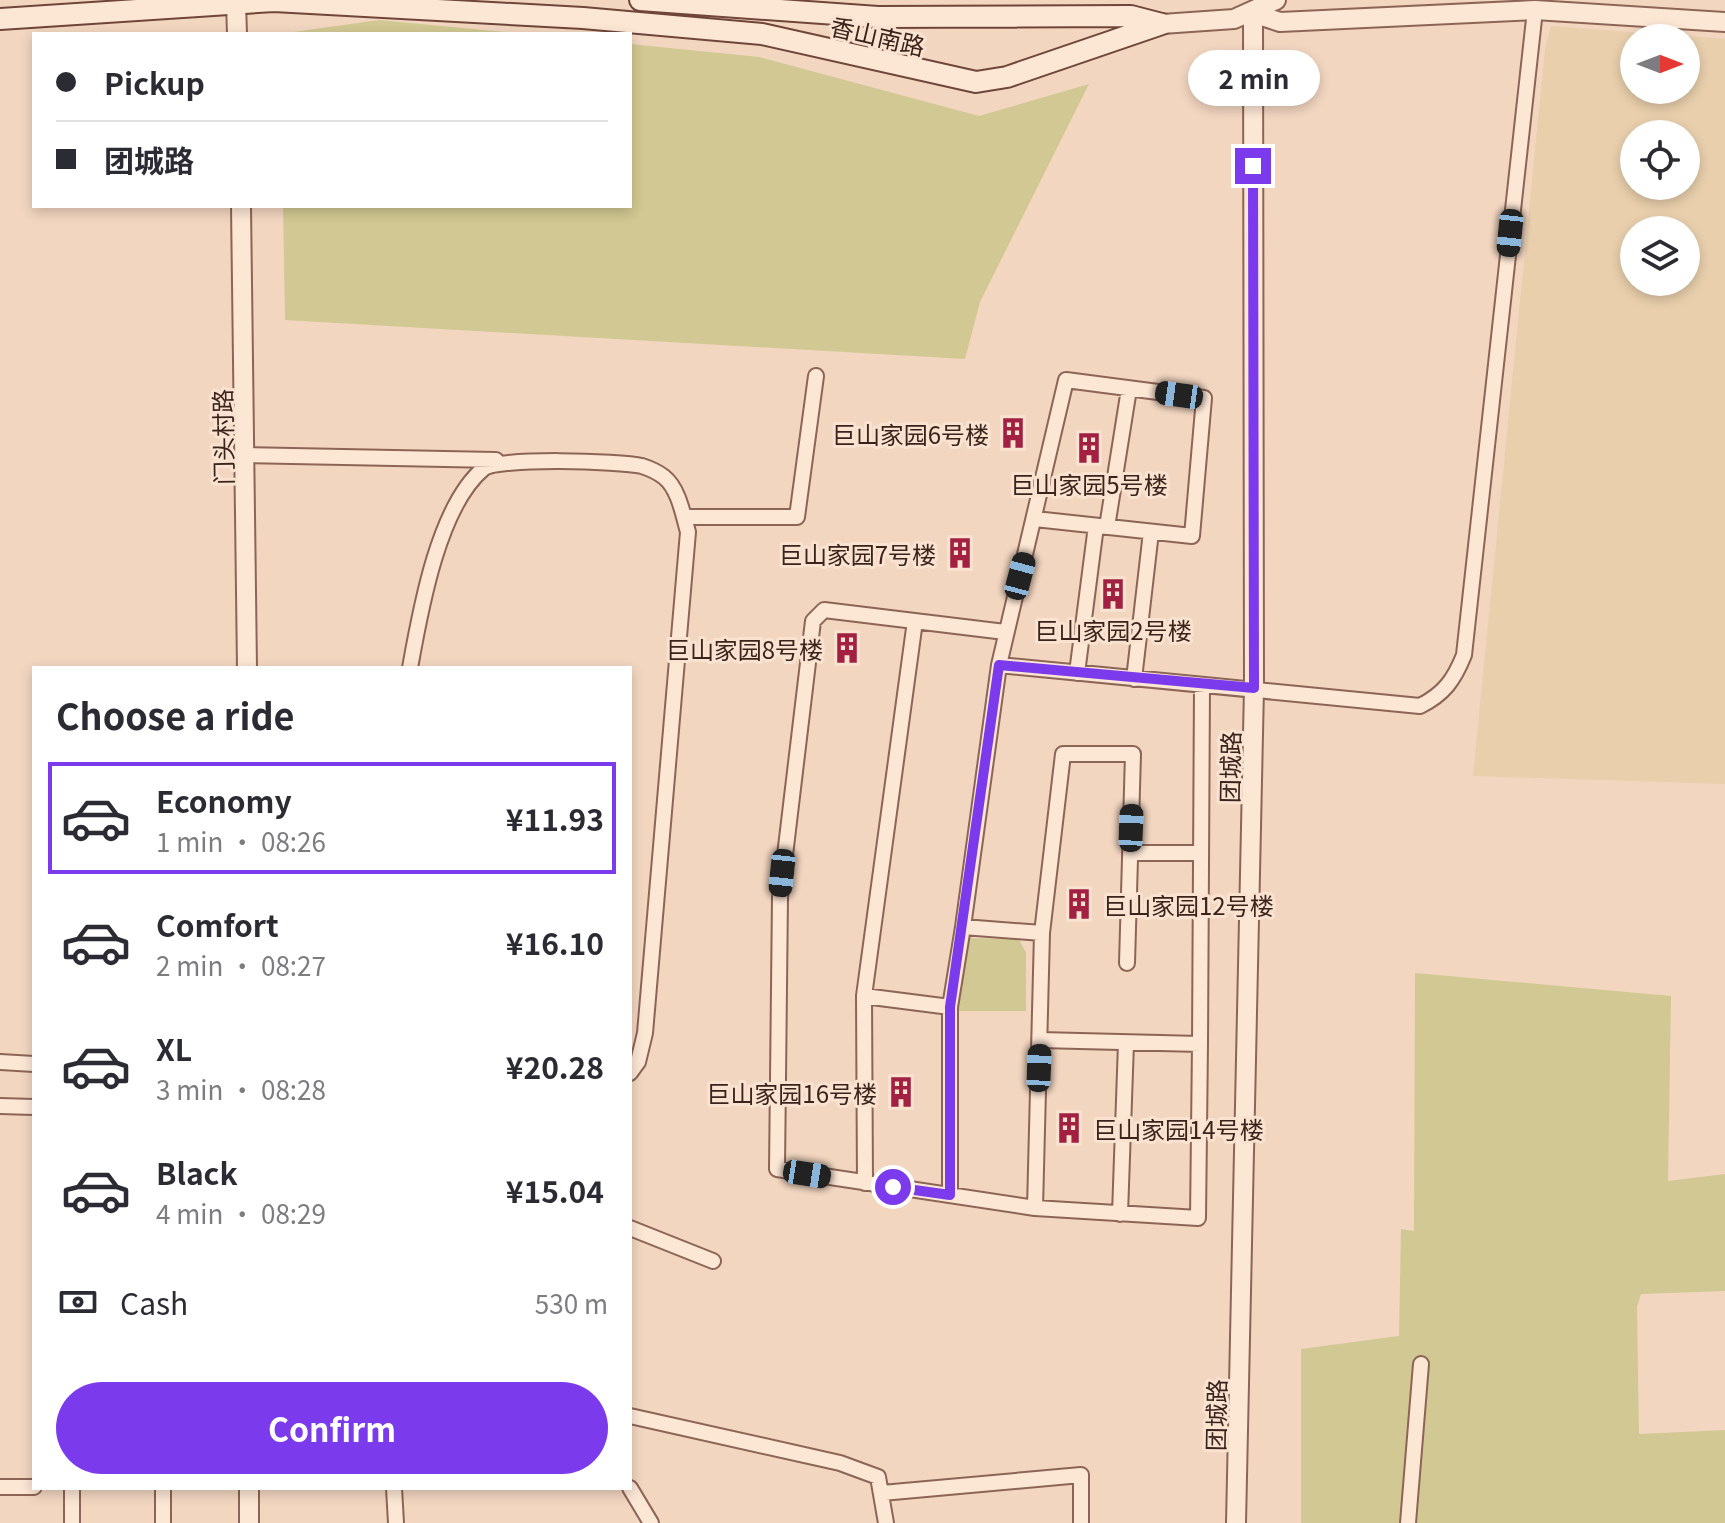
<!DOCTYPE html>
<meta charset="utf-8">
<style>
:root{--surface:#fff;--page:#f7f7f7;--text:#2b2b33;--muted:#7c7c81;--line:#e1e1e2;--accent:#7c3aed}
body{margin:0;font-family:Georgia,"Noto Sans SC",serif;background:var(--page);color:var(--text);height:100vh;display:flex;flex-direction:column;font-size:30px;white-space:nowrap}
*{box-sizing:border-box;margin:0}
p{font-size:26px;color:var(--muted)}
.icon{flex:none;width:44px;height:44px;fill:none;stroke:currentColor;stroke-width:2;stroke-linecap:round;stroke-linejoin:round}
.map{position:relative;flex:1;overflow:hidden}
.drawer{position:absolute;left:32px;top:666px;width:600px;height:824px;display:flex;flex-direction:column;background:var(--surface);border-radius:0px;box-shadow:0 4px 12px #0003}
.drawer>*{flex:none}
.guide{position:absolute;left:32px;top:32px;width:600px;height:176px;border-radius:0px;box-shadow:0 4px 12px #0003;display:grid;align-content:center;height:176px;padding:0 24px;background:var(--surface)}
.needle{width:52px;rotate:90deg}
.tools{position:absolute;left:1620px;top:24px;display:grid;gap:16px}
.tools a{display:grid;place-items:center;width:80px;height:80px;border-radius:50%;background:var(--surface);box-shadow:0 4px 12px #0003;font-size:40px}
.end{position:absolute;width:36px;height:36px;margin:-18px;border:10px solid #7c3aed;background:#fff;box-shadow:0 0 0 4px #fff}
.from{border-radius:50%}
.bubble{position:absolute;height:56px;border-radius:28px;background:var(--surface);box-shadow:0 4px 12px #0003;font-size:26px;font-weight:700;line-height:56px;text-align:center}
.car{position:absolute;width:24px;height:48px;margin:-24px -12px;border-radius:10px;box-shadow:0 0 6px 2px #0007;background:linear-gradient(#222 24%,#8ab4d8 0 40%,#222 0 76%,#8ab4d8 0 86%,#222 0)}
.guide b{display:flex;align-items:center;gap:28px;height:76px;font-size:30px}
.guide b+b{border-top:2px solid var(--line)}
.guide i{width:20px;height:20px;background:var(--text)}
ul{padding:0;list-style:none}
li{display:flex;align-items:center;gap:24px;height:112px;margin:0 16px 12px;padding:0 8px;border:4px solid transparent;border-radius:0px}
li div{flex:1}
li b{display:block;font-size:30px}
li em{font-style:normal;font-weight:700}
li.current{border-color:var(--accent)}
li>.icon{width:72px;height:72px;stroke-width:1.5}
h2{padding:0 24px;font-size:36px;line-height:96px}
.pay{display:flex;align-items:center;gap:20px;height:88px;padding:0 24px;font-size:30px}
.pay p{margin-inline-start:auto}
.primary-button{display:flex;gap:16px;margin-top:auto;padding:16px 24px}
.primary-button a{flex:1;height:92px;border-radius:48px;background:var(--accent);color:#fff;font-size:32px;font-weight:700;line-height:92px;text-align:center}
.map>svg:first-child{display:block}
.farmland{fill:#e9cfac;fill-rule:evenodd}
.green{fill:#d1c893}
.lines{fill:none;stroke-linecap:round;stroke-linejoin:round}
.minor-casing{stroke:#8d6556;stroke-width:18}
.tertiary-casing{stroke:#8d6556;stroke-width:22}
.secondary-casing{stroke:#6f4639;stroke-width:24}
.minor{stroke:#fce6d4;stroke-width:14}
.tertiary{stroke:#fce6d4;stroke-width:18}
.secondary{stroke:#fce6d4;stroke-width:20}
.route{stroke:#7c3aed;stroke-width:10}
.labels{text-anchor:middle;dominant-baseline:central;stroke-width:6;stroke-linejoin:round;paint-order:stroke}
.street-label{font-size:24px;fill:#3b231c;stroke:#f9e3d0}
.poi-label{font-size:24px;fill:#3b231c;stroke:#f9e3d0;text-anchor:end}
</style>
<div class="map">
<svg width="1725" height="1523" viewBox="0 0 1725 1523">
<rect width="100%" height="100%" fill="#f2d6c0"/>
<path class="farmland" d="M1551,26L1725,39V784L1473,776L1545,49ZM1634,38H1686V90H1634ZM1634,134H1686V186H1634ZM1634,230H1686V282H1634Z"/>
<path class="green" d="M379,20L525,34H279Z
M630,44L759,57L979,116L1089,84L980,302L965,359L285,320L283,206H630Z
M960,938L1019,939L1026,953V1011H955Z
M1415,973L1671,996L1668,1181L1725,1174V1291L1641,1294L1637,1307L1639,1434L1725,1430V1523H1301V1349L1399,1336L1401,1229L1414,1231Z"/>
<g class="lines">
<defs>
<path id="minor" d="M246,455L496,460
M684,517H797L816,376
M1107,527L1129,389
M1005,632L824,610L813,621L780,897L777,1169L1035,1208
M999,665L1066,380L1204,398L1192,536L1035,519
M410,668C420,612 438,507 483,469C497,457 620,461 642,466C648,468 659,473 664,477C679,489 683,515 688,532L645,1033L638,1062L630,1073
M1077,673L1096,526
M1134,679L1151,532
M1130,853H1201
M1127,963L1133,754H1063L1042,933L963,927L999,665L1420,706C1444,694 1454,680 1464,655L1535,10
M864,996L950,1007
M1040,1040L1200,1044L1198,1218L1035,1208L1042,933
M1200,1044L1202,686
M0,1062L34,1064
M0,1106L34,1107
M865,1183L864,996L915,621
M950,1195V1007L963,927
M1120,1214L1126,1043
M630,1228L713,1261
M630,1416L840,1463L878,1477L886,1523
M0,1487H34
M163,1488V1523
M394,1488L396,1523
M630,1488L651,1523
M882,1493L1081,1475V1523
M72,1523V1488
M1408,1523L1421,1364"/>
<path id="tertiary" d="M236,3L237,34
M1253,13L1280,22L1535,10L1725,22
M1162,24L1234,19L1276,0
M241,206L247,668
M249,1488V1523
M1236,1523L1254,688L1253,13"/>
<path id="secondary" d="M640,0L878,17L1131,16L1162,24
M0,19L274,1L583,18L762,34L976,82L1007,77L1162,24"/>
</defs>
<use href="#minor" class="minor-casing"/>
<use href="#tertiary" class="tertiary-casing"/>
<use href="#secondary" class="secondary-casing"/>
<use href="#minor" class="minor"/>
<use href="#tertiary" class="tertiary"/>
<use href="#secondary" class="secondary"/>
</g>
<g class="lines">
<path class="route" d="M893,1187L950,1195V1007L999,665L1254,688L1253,166"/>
</g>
<defs>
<symbol id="building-bare" viewBox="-9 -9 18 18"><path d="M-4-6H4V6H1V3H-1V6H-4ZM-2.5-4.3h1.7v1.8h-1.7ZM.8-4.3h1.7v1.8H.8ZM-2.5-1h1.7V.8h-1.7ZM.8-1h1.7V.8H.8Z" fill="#a22042" stroke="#f9e3d0" stroke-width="2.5" paint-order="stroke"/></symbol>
</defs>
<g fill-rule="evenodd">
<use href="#building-bare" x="991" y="411" width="44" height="44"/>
<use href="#building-bare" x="1067" y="426" width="44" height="44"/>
<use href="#building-bare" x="938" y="531" width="44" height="44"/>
<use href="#building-bare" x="1091" y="572" width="44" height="44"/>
<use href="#building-bare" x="825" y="626" width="44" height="44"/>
<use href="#building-bare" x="1057" y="882" width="44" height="44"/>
<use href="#building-bare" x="879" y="1070" width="44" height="44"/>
<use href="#building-bare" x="1047" y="1106" width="44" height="44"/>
</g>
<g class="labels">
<g class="street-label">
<text transform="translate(878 35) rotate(13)">香山南路</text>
<text transform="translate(222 437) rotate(-91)">门头村路</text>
<text transform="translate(1229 767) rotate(-89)">团城路</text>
<text transform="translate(1215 1415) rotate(-89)">团城路</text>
</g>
<g class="poi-label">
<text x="989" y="433">巨山家园6号楼</text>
<text x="1089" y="483" text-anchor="middle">巨山家园5号楼</text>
<text x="936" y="553">巨山家园7号楼</text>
<text x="1113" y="629" text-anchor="middle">巨山家园2号楼</text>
<text x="823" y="648">巨山家园8号楼</text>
<text x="1103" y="904" text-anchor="start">巨山家园12号楼</text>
<text x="877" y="1092">巨山家园16号楼</text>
<text x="1093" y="1128" text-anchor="start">巨山家园14号楼</text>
</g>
</g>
</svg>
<div class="tools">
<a><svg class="needle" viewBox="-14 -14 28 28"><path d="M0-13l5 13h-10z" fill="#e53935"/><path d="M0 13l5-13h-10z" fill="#7c7c81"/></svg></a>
<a><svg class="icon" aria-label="locate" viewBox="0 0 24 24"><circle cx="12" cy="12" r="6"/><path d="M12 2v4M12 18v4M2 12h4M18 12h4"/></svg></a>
<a><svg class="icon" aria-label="layers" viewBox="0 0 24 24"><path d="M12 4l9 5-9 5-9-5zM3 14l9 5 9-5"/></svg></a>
</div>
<i class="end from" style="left:893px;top:1187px"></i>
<i class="end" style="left:1253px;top:166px"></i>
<div class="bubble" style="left:1188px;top:50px;width:132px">2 min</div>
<i class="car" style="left:1510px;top:233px;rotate:186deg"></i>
<i class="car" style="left:1179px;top:395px;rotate:278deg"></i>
<i class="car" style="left:1020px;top:576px;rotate:15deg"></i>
<i class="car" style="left:1131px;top:828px;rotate:2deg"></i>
<i class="car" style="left:782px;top:873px;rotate:186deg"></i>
<i class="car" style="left:1039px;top:1068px;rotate:2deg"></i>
<i class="car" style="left:807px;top:1174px;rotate:99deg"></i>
<div class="guide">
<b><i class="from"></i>Pickup</b>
<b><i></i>团城路</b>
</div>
<section class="drawer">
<h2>Choose a ride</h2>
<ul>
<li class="current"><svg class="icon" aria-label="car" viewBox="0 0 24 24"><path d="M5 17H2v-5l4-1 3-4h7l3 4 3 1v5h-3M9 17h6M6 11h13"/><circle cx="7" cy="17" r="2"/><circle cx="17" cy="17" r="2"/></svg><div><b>Economy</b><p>1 min · 08:26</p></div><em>¥11.93</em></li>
<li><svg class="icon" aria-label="car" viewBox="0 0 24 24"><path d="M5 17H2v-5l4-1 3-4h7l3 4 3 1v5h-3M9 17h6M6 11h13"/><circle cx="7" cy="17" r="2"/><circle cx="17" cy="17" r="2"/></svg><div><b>Comfort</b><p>2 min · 08:27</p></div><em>¥16.10</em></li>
<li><svg class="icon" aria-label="car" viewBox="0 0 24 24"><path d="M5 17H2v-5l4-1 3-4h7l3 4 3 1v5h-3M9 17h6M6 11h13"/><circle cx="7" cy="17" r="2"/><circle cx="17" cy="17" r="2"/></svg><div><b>XL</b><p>3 min · 08:28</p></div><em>¥20.28</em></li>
<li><svg class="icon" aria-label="car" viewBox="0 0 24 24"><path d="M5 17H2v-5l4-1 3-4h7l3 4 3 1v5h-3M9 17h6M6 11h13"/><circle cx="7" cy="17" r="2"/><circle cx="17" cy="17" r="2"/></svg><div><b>Black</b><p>4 min · 08:29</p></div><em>¥15.04</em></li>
</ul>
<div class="pay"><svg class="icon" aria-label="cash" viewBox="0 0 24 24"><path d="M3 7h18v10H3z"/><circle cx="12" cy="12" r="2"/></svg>Cash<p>530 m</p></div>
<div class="primary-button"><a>Confirm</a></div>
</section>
</div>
